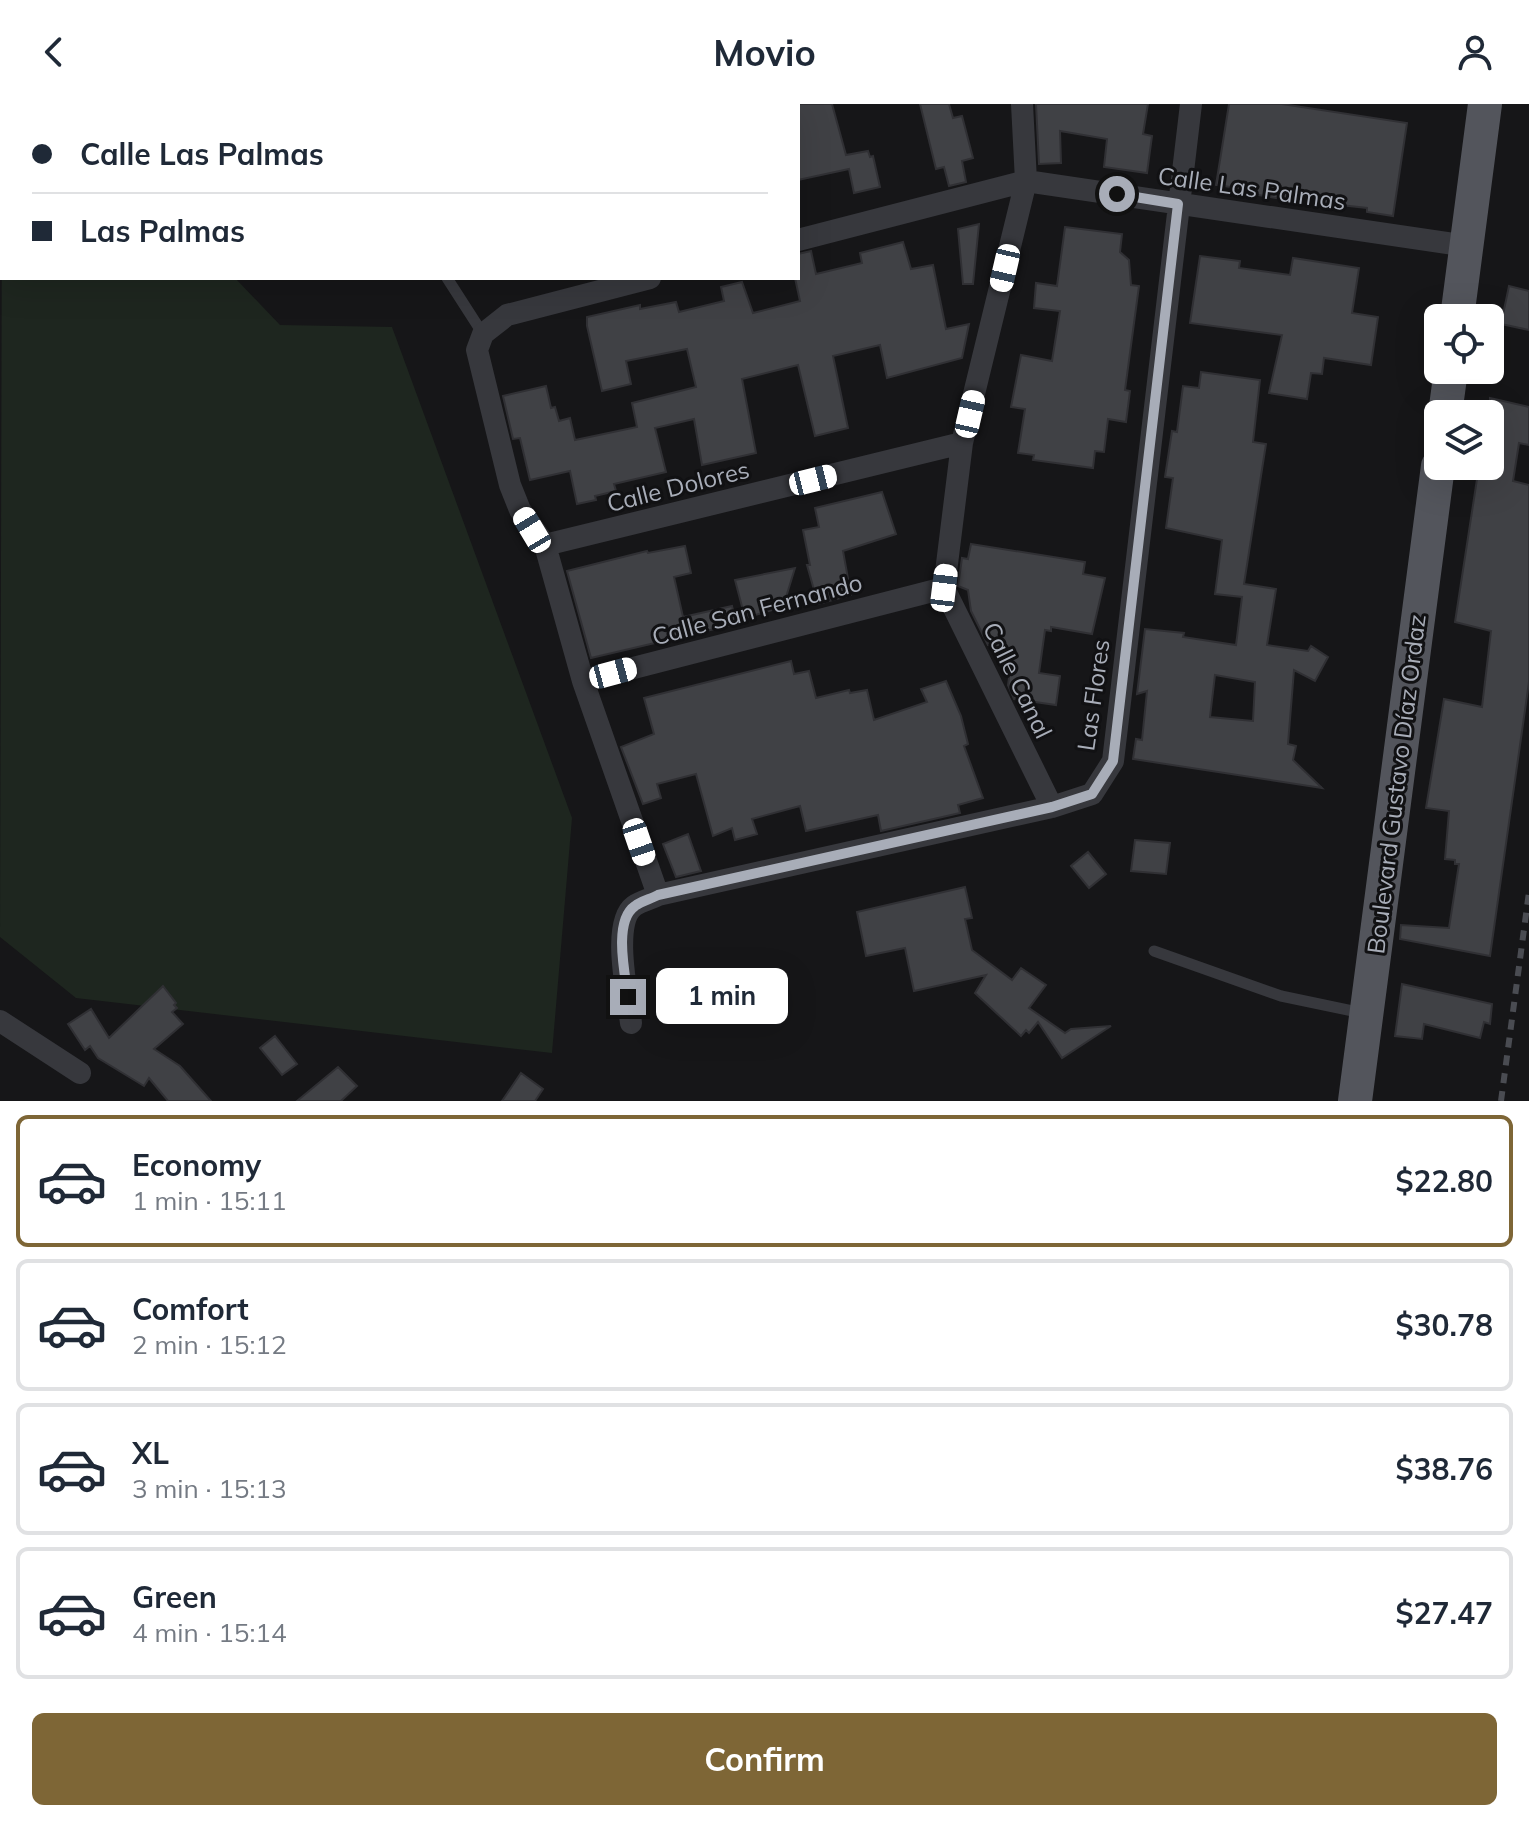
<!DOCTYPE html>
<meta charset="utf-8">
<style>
:root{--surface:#fff;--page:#f2f2f3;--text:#1f2937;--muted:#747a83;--line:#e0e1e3;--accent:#7e6636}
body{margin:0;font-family:Mulish,sans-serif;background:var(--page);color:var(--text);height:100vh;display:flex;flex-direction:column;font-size:30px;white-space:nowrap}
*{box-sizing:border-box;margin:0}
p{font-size:26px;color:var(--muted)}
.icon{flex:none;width:44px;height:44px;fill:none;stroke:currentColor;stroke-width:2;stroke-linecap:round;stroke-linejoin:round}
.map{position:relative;height:997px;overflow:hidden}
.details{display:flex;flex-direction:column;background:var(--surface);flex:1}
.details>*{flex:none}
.guide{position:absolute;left:0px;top:0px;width:800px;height:176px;box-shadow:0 8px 32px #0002;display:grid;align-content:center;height:176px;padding:0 32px;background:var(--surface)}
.fabs{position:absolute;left:1424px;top:200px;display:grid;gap:16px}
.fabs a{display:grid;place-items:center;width:80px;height:80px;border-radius:12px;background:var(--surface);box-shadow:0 8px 32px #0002;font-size:40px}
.end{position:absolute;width:36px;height:36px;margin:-18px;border:10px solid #a8adb8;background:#111;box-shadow:0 0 0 4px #111}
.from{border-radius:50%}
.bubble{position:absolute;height:56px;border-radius:12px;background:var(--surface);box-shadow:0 8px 32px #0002;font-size:26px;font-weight:700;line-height:56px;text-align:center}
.car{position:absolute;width:24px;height:48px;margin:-24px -12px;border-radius:10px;box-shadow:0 0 6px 2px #0007;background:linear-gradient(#fff 24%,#345 0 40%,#fff 0 76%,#345 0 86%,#fff 0)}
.guide b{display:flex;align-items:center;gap:28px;height:76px;font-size:30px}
.guide b+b{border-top:2px solid var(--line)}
.guide i{width:20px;height:20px;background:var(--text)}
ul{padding:14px 0 0;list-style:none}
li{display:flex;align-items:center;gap:24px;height:132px;margin:0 16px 12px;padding:0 16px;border:4px solid var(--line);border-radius:12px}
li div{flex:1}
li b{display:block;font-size:30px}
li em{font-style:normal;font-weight:700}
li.selected{border-color:var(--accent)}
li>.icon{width:72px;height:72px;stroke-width:1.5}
.cta{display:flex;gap:16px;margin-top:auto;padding:16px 32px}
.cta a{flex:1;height:92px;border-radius:12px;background:var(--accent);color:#fff;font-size:32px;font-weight:700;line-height:92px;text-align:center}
header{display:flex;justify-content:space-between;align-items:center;height:104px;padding:0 32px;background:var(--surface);font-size:36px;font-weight:700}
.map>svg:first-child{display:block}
.green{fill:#1e261f}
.building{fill:#404145;stroke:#303034;stroke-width:2;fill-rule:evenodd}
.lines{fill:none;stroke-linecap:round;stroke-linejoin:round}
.lane{stroke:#37383d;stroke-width:11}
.street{stroke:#37383d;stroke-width:22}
.primary{stroke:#53555c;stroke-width:34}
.rail{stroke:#4a4c52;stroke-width:6;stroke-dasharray:10 8;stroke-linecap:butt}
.route{stroke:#a8adb8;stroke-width:10}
.labels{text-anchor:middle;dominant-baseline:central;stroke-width:6;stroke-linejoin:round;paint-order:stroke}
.street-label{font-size:24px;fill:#a8adb8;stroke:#111113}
</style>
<header><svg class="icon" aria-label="back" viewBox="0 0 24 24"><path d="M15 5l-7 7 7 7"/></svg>Movio<svg class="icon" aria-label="person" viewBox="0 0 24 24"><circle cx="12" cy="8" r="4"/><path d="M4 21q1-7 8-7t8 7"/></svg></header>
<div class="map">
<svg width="1529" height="997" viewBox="0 0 1529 997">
<rect width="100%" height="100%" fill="#161618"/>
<path class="green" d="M2,66V174H235L280,221L392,223L572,714L552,949L76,894L0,833Z"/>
<path class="building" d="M798,0H832L846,51L868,47L870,53L873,52L880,83L854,89L849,65L798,76Z
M920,0H949L953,14L962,12L973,54L962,57L966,78L949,82L944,63L936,65Z
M1036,0H1148L1143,30L1152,32L1147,69L1104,63L1107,35L1060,27L1061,59L1039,60Z
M1229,0H1282L1407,19L1393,112L1367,108V104L1276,94L1252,90L1253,86L1216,81Z
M979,120L973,180H963L958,125Z
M1065,123L1122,130L1120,148L1129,156L1131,181L1139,182L1125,286L1130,287L1126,318L1108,315L1104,348L1095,347L1093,364L1033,356L1034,351L1018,349L1025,305L1011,303L1021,251L1052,257L1060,207L1034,204L1036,179L1057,182Z
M903,138L911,165L933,161L946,225L969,220L962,254L887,274L880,241L833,252L848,324L815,332L798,261L742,275L756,349L702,361L694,315L655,324L666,368L614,380L616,387L595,392L596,396L577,400L570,367L530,376L520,334L513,335L503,292L546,282L551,304L555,303L559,317L570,314L575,336L637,323L632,299L696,283L687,245L626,257L631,280L602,287L587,222V213L640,201V205L676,198L679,208L724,197L721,183L742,178L753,209L800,197L795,174H798V150L811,147L816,170L862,159L860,149Z
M1200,152L1240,157L1239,164L1290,171L1293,154L1359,164L1352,209L1378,213L1371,261L1324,254L1322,270L1311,269L1307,295L1269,289L1282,231L1190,219Z
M1509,182L1529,187V226L1501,220Z
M1201,268L1260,276L1253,338L1266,340L1244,480L1276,485L1267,541L1308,547L1311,542L1328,553L1315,577L1294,566L1288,640L1296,642L1293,656L1322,684L1133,655L1136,635L1142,636L1147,587L1137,590L1145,525L1184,529L1183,533L1236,541L1242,493L1215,490L1222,436L1166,424L1173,374L1165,373L1172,327L1177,328L1183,282L1199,284ZM1215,571L1255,578L1253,617L1210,613Z
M1490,294L1529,303V341L1519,339L1513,377L1529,381V578L1490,852L1400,835L1401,821L1449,824L1459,760H1455V756L1445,755L1449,707L1426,704L1444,595L1482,603L1491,527L1455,518L1479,362H1490Z
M882,388L896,430L843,447L851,491L818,500L807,461H810L803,426L819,423L815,404Z
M971,440L1085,458L1083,470L1105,474L1092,530L1051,523V527L1045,526L1039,569L1060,572L1056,601L1014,595L1008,581L1013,545L988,541L971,507L968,486L958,482L962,454L968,455Z
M685,442L691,469L674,473L683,513L732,502L736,520L591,554L567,467L647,447L648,449Z
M795,464L783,503L745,514L735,476Z
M791,557L794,570L809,567L816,594L849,586L850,589L867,586L874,616L927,598L921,585L946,577L961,612L968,640L964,642L983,694L958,701L960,709L881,727L878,711L806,727L800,702L752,715L757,730L735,736L732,724L713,732L696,670L657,680L661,694L643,700L621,643L654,630L644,594Z
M688,730L701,767L676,773L663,740Z
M1135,736L1170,739L1166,770L1131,767Z
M1088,748L1106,770L1089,784L1071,762Z
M965,783L972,814L965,815L972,846L1012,876L1021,864L1046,881L1029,904L1065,929L1071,925L1111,922L1062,954L1038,918L1029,929L1026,926L1021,932L975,889L986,871L914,887L905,844L866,852L857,808Z
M1402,880L1492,900L1490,920L1484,918L1480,934L1424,920L1422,935L1395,932Z
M163,882L176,899L174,901L177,904L172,908L183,920L154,945L180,962L211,997H168L149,974L144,982L98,954L90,942L85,946L68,920L91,905L109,934Z
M275,932L297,960L282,971L260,944Z
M338,963L357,982L341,997H297Z
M521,969L543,985L535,997H502Z"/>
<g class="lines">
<path class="lane" d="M447,174L483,230
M1154,847L1281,892L1362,909"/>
<path class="street" d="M1022,0L1026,77L962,339L944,484L1052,703
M798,136L1026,77L1467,142
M650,174L507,211L483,230L477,246L510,381L520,406L545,441L583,577L658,791
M545,441L962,339
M583,577L944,484
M0,917L80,969
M631,919C628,893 611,819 634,802C641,797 651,795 658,791L1052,703L1092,690L1113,657L1191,0"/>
<path class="primary" d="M1457,214L1485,0
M1445,310L1451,266
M1355,997L1438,362"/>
<path class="rail" d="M1501,997L1529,788"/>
</g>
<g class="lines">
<path class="route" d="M628,893C625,870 613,817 635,802C641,797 651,795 658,791L1052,703L1092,690L1113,657L1178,100L1117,90"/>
</g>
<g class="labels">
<g class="street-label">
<text transform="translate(1252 84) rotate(8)">Calle Las Palmas</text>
<text transform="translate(678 382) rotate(-14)">Calle Dolores</text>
<text transform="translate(757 505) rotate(-15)">Calle San Fernando</text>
<text transform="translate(1018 576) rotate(64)">Calle Canal</text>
<text transform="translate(1093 591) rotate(-82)">Las Flores</text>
<text transform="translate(1396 680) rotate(-83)">Boulevard Gustavo Díaz Ordaz</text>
</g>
</g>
</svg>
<div class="fabs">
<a><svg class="icon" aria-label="locate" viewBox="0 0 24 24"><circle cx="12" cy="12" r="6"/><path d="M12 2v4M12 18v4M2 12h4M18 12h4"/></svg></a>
<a><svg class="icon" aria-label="layers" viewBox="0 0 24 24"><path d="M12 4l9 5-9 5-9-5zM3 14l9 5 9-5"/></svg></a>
</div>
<i class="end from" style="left:1117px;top:90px"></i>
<i class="end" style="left:628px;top:893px"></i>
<div class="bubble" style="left:656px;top:864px;width:132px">1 min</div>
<i class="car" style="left:1005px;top:164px;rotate:193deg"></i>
<i class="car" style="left:970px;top:310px;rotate:13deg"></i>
<i class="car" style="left:813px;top:376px;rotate:76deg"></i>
<i class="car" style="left:532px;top:426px;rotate:329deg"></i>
<i class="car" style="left:944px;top:484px;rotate:7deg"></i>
<i class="car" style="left:613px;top:569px;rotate:75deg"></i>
<i class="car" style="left:639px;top:738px;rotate:161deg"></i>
<div class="guide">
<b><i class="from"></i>Calle Las Palmas</b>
<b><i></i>Las Palmas</b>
</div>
</div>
<section class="details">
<ul>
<li class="selected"><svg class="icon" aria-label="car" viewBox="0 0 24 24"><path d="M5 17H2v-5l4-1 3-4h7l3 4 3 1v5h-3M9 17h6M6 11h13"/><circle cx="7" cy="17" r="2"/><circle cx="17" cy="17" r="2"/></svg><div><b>Economy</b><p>1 min · 15:11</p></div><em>$22.80</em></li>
<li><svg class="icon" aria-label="car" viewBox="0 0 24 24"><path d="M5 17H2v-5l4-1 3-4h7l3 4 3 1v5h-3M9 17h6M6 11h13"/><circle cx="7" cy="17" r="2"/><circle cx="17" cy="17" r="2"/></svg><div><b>Comfort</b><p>2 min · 15:12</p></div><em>$30.78</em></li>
<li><svg class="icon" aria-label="car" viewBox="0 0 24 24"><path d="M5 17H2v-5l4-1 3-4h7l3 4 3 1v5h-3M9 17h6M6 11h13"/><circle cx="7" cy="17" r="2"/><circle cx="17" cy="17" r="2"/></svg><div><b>XL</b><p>3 min · 15:13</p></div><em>$38.76</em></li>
<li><svg class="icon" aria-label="car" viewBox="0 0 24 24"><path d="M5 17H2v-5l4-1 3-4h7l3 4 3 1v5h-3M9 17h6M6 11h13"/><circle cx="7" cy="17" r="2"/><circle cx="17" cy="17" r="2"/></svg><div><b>Green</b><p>4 min · 15:14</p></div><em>$27.47</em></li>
</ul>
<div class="cta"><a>Confirm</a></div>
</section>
